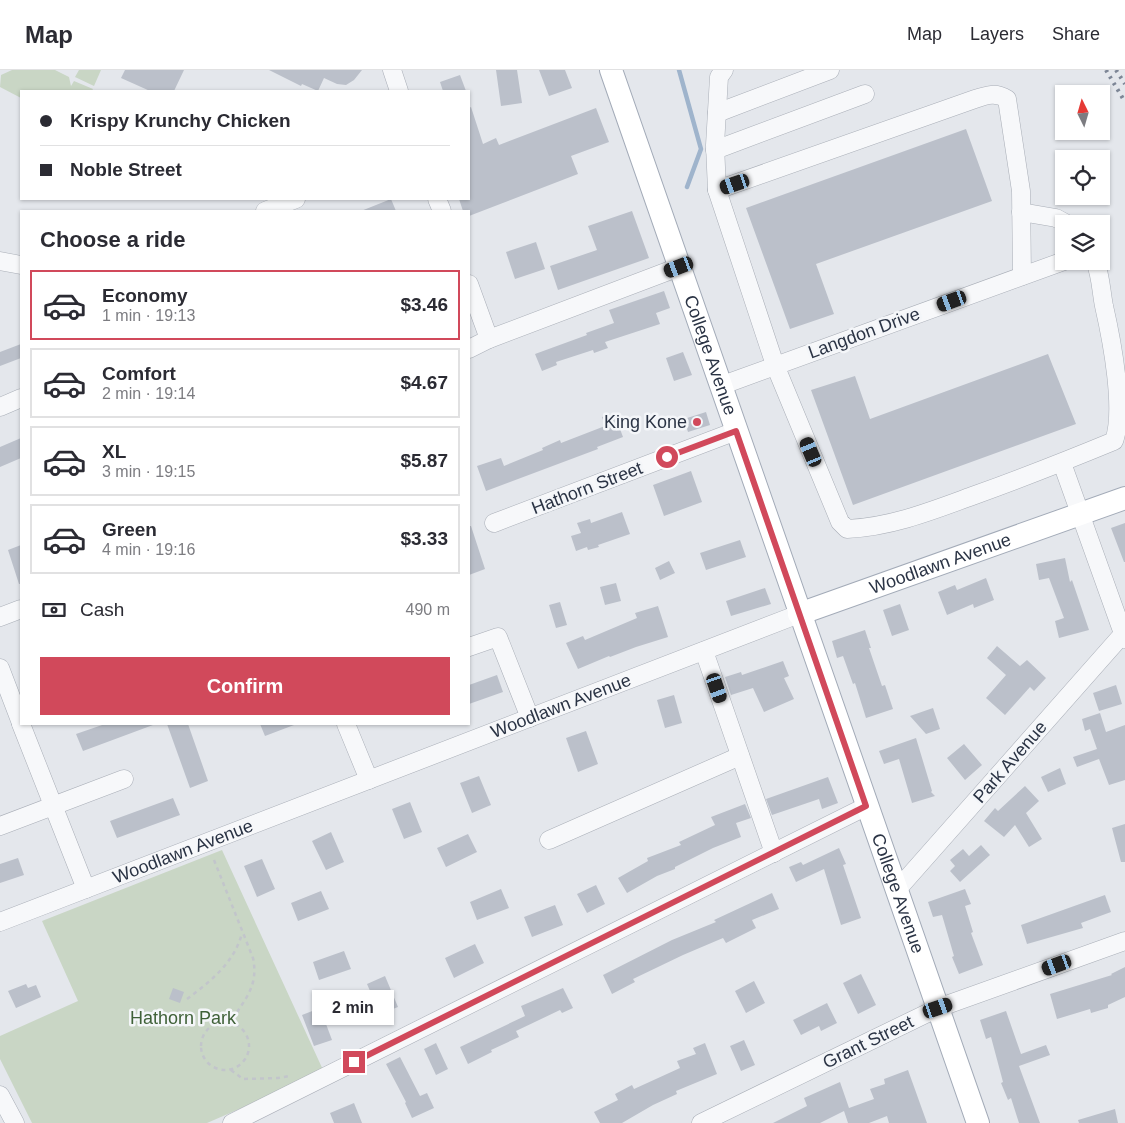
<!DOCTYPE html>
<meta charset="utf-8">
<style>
:root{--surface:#fff;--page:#f2f2f3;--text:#2b2b33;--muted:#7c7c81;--line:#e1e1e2;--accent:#d1495b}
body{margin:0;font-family:Helvetica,sans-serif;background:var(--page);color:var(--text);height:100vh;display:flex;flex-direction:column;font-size:19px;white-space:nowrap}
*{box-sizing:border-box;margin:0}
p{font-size:16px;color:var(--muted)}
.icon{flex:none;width:28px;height:28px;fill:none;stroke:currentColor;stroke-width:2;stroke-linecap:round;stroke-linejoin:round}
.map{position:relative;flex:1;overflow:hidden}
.details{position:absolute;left:20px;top:140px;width:450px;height:515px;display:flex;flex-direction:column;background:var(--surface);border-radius:0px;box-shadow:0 1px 4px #0004}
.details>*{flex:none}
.hud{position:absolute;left:20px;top:20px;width:450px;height:110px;border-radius:0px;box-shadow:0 1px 4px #0004;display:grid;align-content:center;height:110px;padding:0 20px;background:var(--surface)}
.needle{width:32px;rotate:355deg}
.buttons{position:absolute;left:1055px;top:15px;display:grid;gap:10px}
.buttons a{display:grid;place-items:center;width:55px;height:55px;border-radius:0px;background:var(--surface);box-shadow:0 1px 4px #0004;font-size:25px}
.end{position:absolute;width:22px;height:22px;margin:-11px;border:6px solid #d1495b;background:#fff;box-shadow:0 0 0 2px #fff}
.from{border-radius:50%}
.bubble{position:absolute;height:35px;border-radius:0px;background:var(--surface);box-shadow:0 1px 4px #0004;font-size:16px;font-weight:600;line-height:35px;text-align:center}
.car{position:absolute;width:15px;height:30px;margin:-15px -8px;border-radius:6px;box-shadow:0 0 4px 1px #0007;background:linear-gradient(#222 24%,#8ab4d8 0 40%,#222 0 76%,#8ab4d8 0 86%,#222 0)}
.hud b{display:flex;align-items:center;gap:18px;height:48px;font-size:19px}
.hud b+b{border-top:1px solid var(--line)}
.hud i{width:12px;height:12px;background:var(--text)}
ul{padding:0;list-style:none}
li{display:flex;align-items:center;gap:15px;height:70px;margin:0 10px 8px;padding:0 10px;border:2px solid var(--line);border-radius:0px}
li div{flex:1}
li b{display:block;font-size:19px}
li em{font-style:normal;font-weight:600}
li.active{border-color:var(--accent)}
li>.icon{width:45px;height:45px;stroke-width:1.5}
h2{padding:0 20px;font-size:22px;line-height:60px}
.pay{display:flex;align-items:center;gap:12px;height:55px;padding:0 20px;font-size:19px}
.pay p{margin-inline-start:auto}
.action{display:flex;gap:10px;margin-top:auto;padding:10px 20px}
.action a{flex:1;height:58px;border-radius:0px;background:var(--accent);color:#fff;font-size:20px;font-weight:600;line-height:58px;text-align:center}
header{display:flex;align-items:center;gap:30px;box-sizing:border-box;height:70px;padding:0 25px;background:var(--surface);border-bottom:1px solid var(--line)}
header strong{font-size:24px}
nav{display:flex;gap:28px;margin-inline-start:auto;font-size:18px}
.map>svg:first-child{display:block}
.green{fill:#c9d6c5}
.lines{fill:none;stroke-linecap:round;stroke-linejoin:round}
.stream{stroke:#9fb4cc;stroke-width:4.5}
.building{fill:#bbc0ca}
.minor-casing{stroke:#a9aeb7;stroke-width:19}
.major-casing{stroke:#a3abb8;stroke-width:24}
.path{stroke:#c2c5cb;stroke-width:2.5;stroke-dasharray:4 4;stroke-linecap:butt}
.minor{stroke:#f7f8fa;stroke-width:18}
.major{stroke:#fff;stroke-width:22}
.rail{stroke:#7d8696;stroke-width:4;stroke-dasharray:2.5 5;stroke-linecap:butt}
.route{stroke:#d1495b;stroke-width:6}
.poi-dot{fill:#d1495b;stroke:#f4f6f9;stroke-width:2}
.labels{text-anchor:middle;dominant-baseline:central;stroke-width:5;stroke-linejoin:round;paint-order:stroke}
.street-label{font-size:18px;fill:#2b3445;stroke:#f4f6f9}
.poi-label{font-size:18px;fill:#2b3445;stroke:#f4f6f9;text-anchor:end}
.park-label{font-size:18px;fill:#3f6138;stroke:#f4f6f9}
</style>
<header>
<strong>Map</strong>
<nav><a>Map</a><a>Layers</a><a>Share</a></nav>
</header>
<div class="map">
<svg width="1125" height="1053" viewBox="0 0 1125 1053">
<rect width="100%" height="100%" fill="#e4e7ec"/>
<path class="green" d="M12,0H55L69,7L71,16L74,11L93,19L92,21H21V28L0,17L1,5Z
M79,0H101L94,16L75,7Z
M222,780L324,1002L207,1053H32L0,989V966L78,931L42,851Z"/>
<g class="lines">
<path class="stream" d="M679,0L701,79L687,117"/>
</g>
<path class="building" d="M125,0H184L174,21H150L121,8Z
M269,0H362L354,10L346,15L337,14L324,8L318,21L302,14L301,16Z
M496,0H517L522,33L501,36Z
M539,0H565L572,18L549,26Z
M460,5L466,21H443L440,12Z
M471,37L483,74L496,68L499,75L596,38L609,72L571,86L578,104L469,146V141H463L459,129H469V38Z
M966,59L992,131L816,194L834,244L790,259L746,138Z
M391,129L396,141H361Z
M632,141L649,188L558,220L550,196L597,180L588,156Z
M536,172L545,199L515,209L506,182Z
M664,221L670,238L656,243L660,254L605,272L608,278L594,283L593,280L556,292L557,295L542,301L535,284L587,265L586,263L614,253L609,240Z
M21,274V288L0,296V282Z
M683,282L692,305L674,311L666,288Z
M1048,284L1076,354L853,435L811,320L855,306L870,349Z
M706,342L710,355L688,362L684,349Z
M614,343L623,367L597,377L598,379L486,421L477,396L501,388L504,396L543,380L542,378L560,370L561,373L605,356L602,347Z
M21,368V388L0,397V377Z
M691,401L702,432L664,446L653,415Z
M622,442L630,464L598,475L599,477L588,480L587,477L576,481L571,466L581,463L577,453L590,449L591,453Z
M1125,453V492H1124L1111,458Z
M469,456H471L485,499L469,505Z
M740,470L746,487L706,500L700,483Z
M21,475V514H19L8,480Z
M1065,488L1070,512L1072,510L1089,560L1059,568L1055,551L1064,548L1049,508L1039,510L1036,494Z
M669,491L675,503L660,510L655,498Z
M986,508L994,530L974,538L973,534L947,545L938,522L955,515L957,520Z
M616,513L621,531L605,535L600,517Z
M765,518L771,534L731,546L726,531Z
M560,532L567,555L556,558L549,535Z
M900,534L909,560L892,566L883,540Z
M658,536L668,567L636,577L610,587L609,586L578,599L566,573L583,566L585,570L637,548L635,543Z
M865,560L871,578H869L882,616L885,615L893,639L866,648L855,613L853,614L843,586L837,588L832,571Z
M997,576L1020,596L1027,590L1046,608L1034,621L1030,617L1005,645L986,628L1006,605L987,588Z
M783,591L789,606L784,608L794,629L764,642L753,618L731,625L725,607L741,602L742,605Z
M497,605L503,622L469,634V615Z
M1116,615L1122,634L1099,641L1093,623Z
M674,625L682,653L665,658L657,630Z
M933,638L940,659L926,664L910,646Z
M1100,643L1106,662L1125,655V710L1109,715L1099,689L1077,697L1073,687L1097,679L1090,659L1085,661L1082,649Z
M105,654H152L153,655L83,681L76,664Z
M167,654H188L208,711L190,718Z
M260,654H294V655L265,666Z
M586,661L598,694L578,702L566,668Z
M916,668L932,721L931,722L935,726L912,733L899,689L884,694L879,681Z
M964,674L982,695L965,710L947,688Z
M1060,698L1066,714L1048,722L1041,707Z
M479,706L491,735L472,743L460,713Z
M828,707L838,733L822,739L819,729L772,745L766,729Z
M1025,716L1039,731L1026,743L1042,769L1029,777L1015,755L1004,767L984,751L995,738L998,741Z
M173,728L180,745L117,768L110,751Z
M410,732L422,762L404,769L392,739Z
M745,734L751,748L736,753L741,767L713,778L675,797V799L657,806L627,823L618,808L648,791L647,788L681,775L679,772L715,755L711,747Z
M1125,754V792H1121L1112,758Z
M331,762L344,792L326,800L312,771Z
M468,764L477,782L446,797L437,778Z
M981,775L990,785L960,812L950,801L955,796L950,790L963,779L969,786Z
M839,778L846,794L843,795L861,848L841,855L824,799L796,812L789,797L801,792L803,795Z
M18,788L24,805L0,813V794Z
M262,789L275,819L257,827L244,796Z
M596,815L605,834L587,843L577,824Z
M501,819L509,838L477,850L470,832Z
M965,819L971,834L965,836L973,862L971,863L983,895L959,904L952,887L954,886L942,845L933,847L928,832Z
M321,821L329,839L298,851L291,833Z
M772,823L779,839L752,850L756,858L726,873L723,868L683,885L633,909L635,912L612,924L603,905L672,870L716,852L714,850Z
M1105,825L1111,842L1081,853L1083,858L1027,874L1021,855Z
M555,835L563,855L532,867L524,847Z
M475,874L484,893L454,908L445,888Z
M344,881L351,899L319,910L313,892Z
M1125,897V927L1108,935V938L1091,943L1090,939L1057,949L1050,924L1112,905L1111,904Z
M861,904L876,935L858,944L843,913Z
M385,906L398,937L380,944L367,914Z
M754,911L765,933L746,943L735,921Z
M26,914L28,918L36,915L41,927L16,938L8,921Z
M173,918L184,922L180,933L169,929Z
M563,918L573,938L562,943L560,940L516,961L519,967L491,980L492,982L468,994L460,977L525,946L521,936Z
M827,933L837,953L821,961L819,956L801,965L793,950Z
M320,938L332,970L314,976L302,945Z
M1006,941L1021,984L1046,975L1050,985L1019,996L1040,1053H1019L1011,1028L1008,1030L1001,1013L1003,1012L991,967L986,969L980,950Z
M744,970L755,995L741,1001L730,976Z
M436,973L448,999L436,1005L424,979Z
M705,973L717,1004L676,1021L677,1024L653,1035L622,1053H600L594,1042L618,1030L615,1024L632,1015L634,1019L680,998L677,991L696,984L693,978Z
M400,987L420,1026L427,1023L434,1038L412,1048L405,1033L406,1032L386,994Z
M908,1000L927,1053H889L887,1046L869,1053H848L844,1041L820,1053H773L807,1036L804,1028L840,1012L849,1038L874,1029L870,1019L885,1014L884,1009Z
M354,1033L362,1053H334L330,1043Z
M1115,1039L1118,1053H1079L1078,1050Z"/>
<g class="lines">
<defs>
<g id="minor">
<path d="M392,0L399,21"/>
<path d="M724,0L719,7L715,75L717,120L775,295L840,452L847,459C892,457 934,440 975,425C1022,408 1068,390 1114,371C1125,340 1112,271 1104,236C1101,221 1101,206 1095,191"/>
<path d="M717,43L830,0"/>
<path d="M715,80L865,24"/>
<path d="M717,120L975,29C987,25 996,22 1007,29L1021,121L1022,206"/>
<path d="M437,129L442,141"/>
<path d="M265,141L296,129"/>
<path d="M1021,142L1056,148L1067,154"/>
<path d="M0,191L21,195"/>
<path d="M469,214L489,269"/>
<path d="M469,279L489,269L679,197"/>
<path d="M720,316L1064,191"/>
<path d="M0,337L21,328"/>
<path d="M1062,393L1125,569"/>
<path d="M494,453L736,361"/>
<path d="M0,547L21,539"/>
<path d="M469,577L498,567L530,648"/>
<path d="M704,581L774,783"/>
<path d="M0,598L21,653"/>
<path d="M21,654L86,819"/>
<path d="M346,654L369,710"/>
<path d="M0,756L124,709"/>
<path d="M549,770L740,686"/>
<path d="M896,821L1123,564"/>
<path id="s1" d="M0,852L799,544"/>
<path d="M0,1025L15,1053"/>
<path d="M232,1053L867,736"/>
<path d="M701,1053L938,938L1125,871"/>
</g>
<g id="major">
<path id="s2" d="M611,0L978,1053"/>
<path id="s3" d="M799,544L1125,428"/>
</g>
</defs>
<use href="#minor" class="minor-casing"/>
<use href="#major" class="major-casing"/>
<path class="path" d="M214,790L253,888C259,917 244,930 230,953
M187,929C210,912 235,892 242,863
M201 976a24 24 0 1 1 48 0a24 24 0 1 1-48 0Z
M231,1000L243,1009L278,1008L289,1006"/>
<use href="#minor" class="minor"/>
<use href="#major" class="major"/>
<path class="rail" d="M1106,0L1125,32
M1116,0L1125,14"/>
</g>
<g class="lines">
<path class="route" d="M354,992L866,736L736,361L667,387"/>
</g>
<circle class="poi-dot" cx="697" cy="352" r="5"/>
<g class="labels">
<g class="street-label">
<text transform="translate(864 263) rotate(-20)">Langdon Drive</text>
<text stroke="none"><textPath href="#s2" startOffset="302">College Avenue</textPath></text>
<text transform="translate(587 418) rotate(-21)">Hathorn Street</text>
<text stroke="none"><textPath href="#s3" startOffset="150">Woodlawn Avenue</textPath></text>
<text stroke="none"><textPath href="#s1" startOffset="601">Woodlawn Avenue</textPath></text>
<text transform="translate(1010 692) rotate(-49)">Park Avenue</text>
<text stroke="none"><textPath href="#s1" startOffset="196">Woodlawn Avenue</textPath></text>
<text stroke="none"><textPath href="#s2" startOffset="872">College Avenue</textPath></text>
<text transform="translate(868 972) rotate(-26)">Grant Street</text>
</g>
<g class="poi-label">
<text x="687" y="352">King Kone</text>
</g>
<g class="park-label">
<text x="183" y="948">Hathorn Park</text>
</g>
</g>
</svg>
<div class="buttons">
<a><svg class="needle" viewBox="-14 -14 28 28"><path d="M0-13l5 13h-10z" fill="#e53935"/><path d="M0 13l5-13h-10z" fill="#7c7c81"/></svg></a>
<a><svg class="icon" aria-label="locate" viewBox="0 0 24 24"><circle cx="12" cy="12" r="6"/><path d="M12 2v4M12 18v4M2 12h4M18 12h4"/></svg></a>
<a><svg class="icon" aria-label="layers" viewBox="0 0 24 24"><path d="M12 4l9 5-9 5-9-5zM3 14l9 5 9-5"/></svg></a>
</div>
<i class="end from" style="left:667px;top:387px"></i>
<i class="end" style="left:354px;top:992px"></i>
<div class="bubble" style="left:312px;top:920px;width:82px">2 min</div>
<i class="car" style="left:735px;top:114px;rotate:251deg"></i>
<i class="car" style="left:679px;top:197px;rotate:249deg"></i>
<i class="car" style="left:952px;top:231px;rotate:250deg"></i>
<i class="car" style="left:811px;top:382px;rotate:337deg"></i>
<i class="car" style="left:717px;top:618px;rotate:161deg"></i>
<i class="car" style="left:1057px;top:895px;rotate:250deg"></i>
<i class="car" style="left:938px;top:938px;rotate:71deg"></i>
<div class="hud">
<b><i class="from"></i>Krispy Krunchy Chicken</b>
<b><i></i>Noble Street</b>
</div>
<section class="details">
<h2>Choose a ride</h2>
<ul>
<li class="active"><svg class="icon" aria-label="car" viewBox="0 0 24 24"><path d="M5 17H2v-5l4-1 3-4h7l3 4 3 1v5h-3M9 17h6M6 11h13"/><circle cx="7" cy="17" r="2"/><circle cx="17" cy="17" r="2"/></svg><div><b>Economy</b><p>1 min · 19:13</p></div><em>$3.46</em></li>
<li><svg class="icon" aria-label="car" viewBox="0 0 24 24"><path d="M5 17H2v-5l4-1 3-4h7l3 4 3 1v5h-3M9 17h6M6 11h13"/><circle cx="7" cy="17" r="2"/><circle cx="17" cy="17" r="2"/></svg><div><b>Comfort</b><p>2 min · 19:14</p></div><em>$4.67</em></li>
<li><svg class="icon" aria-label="car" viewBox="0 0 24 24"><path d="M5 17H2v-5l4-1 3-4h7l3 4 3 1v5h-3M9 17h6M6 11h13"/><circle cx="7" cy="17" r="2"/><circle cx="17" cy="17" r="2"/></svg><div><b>XL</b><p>3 min · 19:15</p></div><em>$5.87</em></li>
<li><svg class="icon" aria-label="car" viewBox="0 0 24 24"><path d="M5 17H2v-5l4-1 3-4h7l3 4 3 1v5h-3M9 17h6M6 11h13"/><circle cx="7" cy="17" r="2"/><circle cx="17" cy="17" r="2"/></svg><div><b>Green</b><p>4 min · 19:16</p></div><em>$3.33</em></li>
</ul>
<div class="pay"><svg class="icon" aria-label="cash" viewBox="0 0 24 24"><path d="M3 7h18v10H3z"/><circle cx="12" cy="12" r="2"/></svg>Cash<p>490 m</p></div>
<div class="action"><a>Confirm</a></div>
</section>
</div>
